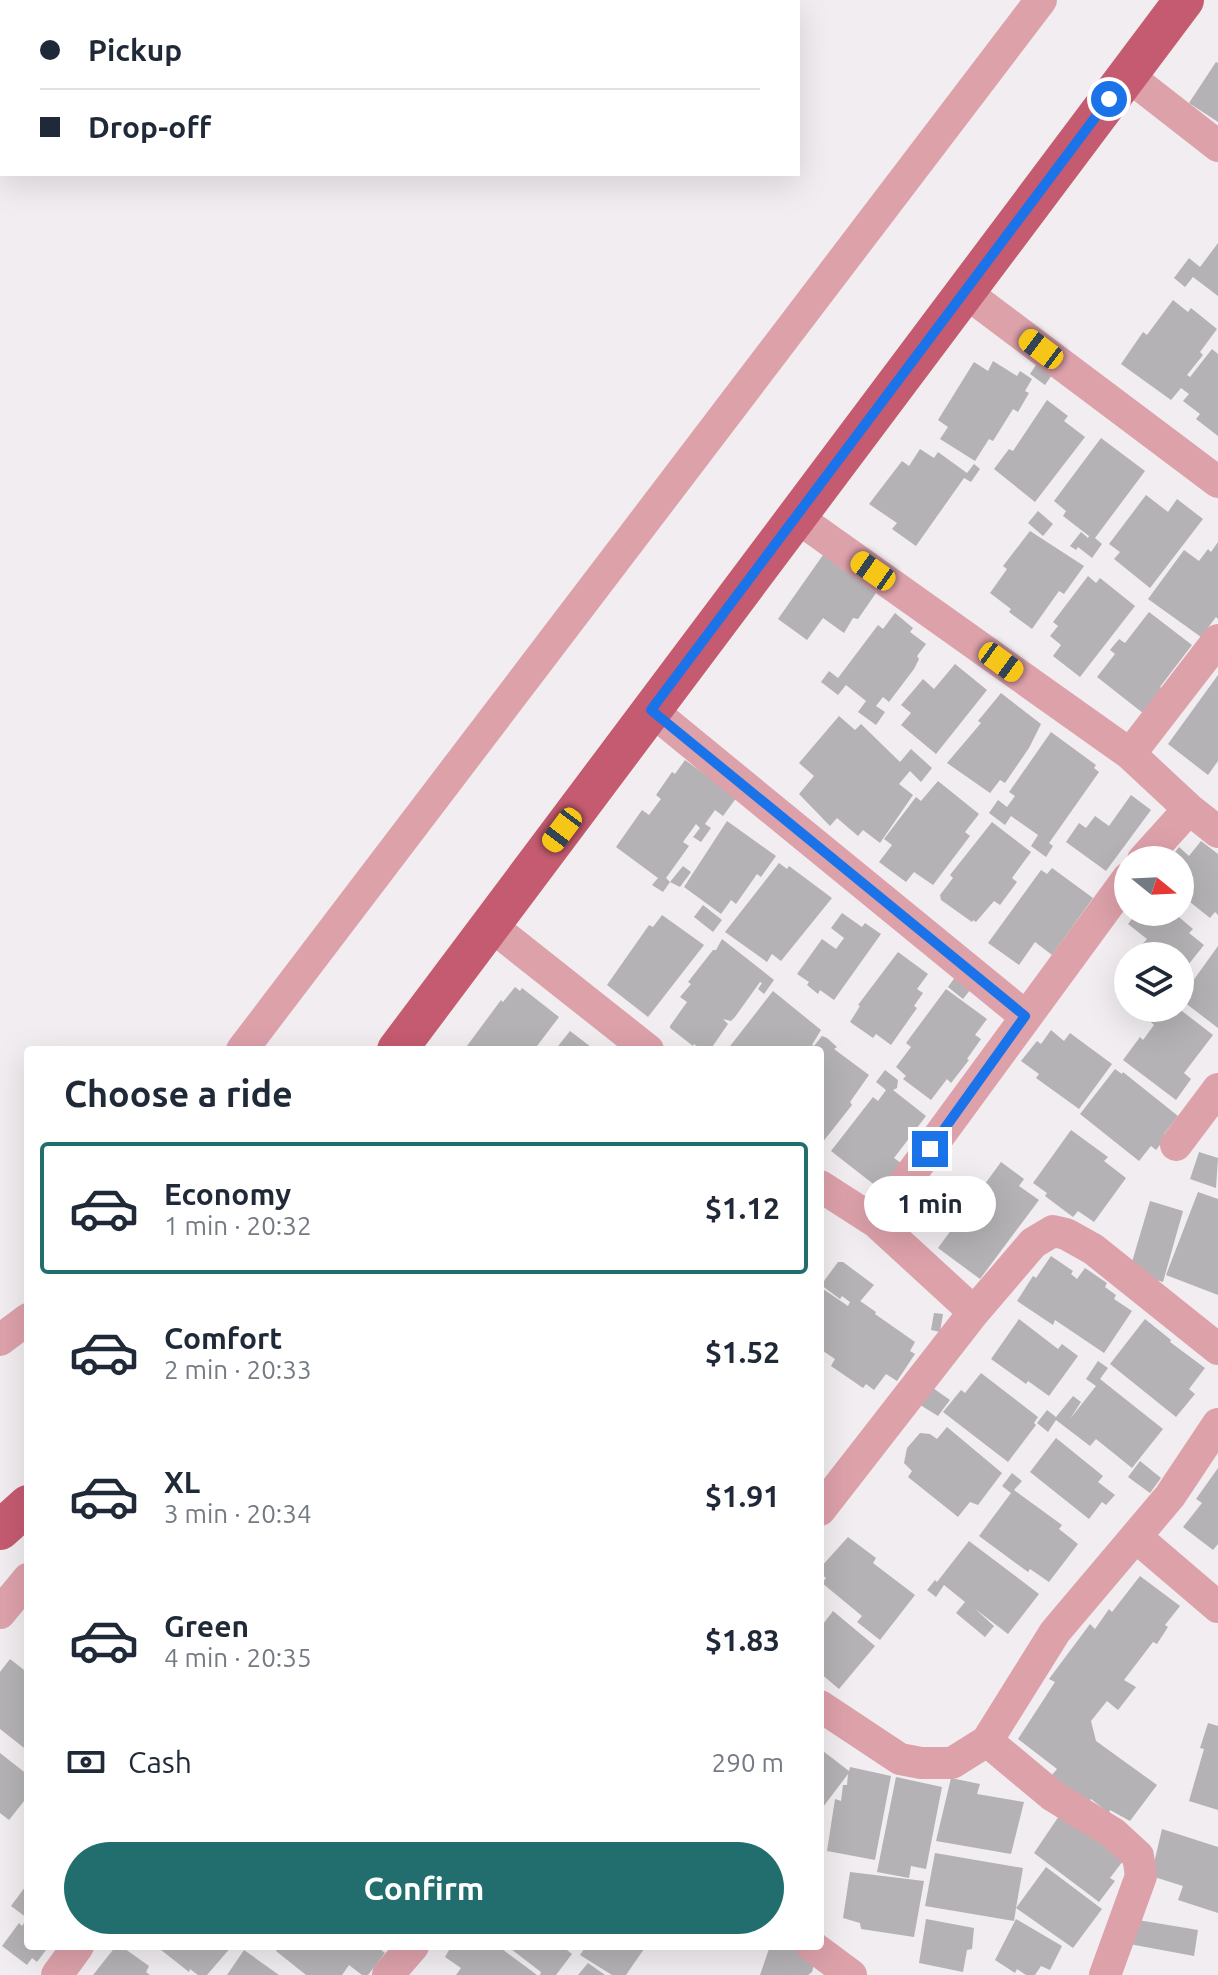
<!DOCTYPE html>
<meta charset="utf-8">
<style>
:root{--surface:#fff;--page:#f6f6f7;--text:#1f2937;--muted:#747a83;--line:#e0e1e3;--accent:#226e6f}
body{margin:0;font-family:Ubuntu,sans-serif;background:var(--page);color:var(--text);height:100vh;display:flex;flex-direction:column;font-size:30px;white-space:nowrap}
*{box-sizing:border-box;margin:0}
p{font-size:26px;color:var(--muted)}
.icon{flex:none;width:44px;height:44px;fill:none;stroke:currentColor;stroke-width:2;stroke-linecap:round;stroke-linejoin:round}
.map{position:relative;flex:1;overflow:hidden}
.side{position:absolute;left:24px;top:1046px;width:800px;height:904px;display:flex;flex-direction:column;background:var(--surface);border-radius:8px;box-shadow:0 8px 32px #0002}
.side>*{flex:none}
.banner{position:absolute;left:0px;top:0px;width:800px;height:176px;box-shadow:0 8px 32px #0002;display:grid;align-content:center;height:176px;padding:0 40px;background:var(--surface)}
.needle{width:52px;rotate:108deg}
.tools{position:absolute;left:1114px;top:846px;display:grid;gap:16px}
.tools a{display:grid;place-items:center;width:80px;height:80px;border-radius:50%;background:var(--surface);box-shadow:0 8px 32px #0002;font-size:40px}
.end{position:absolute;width:36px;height:36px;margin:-18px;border:10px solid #1a73e8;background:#fff;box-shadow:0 0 0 4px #fff}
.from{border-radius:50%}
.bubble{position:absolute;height:56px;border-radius:28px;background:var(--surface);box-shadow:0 8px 32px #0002;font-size:26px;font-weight:700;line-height:56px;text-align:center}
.car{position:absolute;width:24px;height:48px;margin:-24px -12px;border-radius:10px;box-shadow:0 0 6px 2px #0007;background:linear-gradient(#f5c518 24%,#345 0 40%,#f5c518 0 76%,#345 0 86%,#f5c518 0)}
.banner b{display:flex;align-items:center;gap:28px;height:76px;font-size:30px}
.banner b+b{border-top:2px solid var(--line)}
.banner i{width:20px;height:20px;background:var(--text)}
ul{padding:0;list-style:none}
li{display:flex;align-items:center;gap:24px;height:132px;margin:0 16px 12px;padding:0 24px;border:4px solid transparent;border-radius:8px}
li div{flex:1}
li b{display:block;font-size:30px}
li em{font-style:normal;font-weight:700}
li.selected{border-color:var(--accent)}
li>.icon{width:72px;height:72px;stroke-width:1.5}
h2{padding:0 40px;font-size:36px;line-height:96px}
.pay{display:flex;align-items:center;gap:20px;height:88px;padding:0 40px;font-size:30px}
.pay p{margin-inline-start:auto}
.primary-button{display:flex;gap:16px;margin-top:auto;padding:16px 40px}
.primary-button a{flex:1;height:92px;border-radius:48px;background:var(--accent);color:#fff;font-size:32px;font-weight:700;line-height:92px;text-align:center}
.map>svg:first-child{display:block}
.building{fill:#b4b2b5}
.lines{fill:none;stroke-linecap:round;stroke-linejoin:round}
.minor{stroke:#dda1aa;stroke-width:32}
.major{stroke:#c55b70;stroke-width:40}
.route{stroke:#1a73e8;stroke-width:10}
</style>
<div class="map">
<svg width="1218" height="1975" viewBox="0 0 1218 1975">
<rect width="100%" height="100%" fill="#f1edf0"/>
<path class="building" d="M1216,62L1218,63V122L1189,103Z
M1218,243V296L1193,277L1185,287L1174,278L1189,258L1200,267Z
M1173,300L1188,312L1191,308L1217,329L1200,352L1203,355L1187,375L1190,377L1212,349L1218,354V436L1196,419L1200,414L1183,401L1189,394L1181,388L1171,400L1121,364L1143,332L1147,335Z
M993,361L1017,376L1020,371L1032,379L1025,391L1029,393L1018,412L1013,409L993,441L989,439L975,461L940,439L948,427L938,420L974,362L988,371Z
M1038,362L1054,372L1045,385L1030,374Z
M1047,400L1068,416L1064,421L1085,437L1035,502L994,469L1009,449L1013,451Z
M1101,438L1145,471L1095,538L1102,544L1092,558L1078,547L1076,550L1070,546L1081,532L1088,538L1089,536L1063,516L1066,511L1054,501Z
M920,449L934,458L938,452L967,473L974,464L980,469L971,482L964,478L916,546L892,529L897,523L869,504L902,461L909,466Z
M1146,495L1168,512L1177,499L1203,519L1150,588L1114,559L1120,552L1109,544Z
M1038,511L1053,524L1043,536L1028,523Z
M1030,531L1084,566L1064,594L1059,591L1032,629L1009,612L1011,609L990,593L1007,569L1003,566Z
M1218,542V619L1216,617L1201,637L1148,599L1184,550L1199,561L1208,549L1211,552Z
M823,555L876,593L858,619L853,618L844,633L823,618L807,640L778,619Z
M1088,576L1096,583L1100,578L1135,606L1080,677L1053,656L1061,645L1050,636L1058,626L1053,622Z
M1149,612L1192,645L1160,687L1170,695L1148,717L1097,677L1115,654L1110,650L1119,639L1125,643Z
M895,613L913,628L910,632L926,644L917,656L919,659L914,669L889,702L883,697L876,706L885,712L876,725L858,712L866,701L846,685L838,695L821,682L829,671L838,678L878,625L883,629Z
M955,664L987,690L936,754L901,725L911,713L901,705L923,679L934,689Z
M1218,675V761L1208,775L1168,744Z
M1001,693L1041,724L1029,748L1005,783L1000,780L990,793L947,763L981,723L978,721Z
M839,716L855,730L861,724L900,762L911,749L932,768L921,782L910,771L899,784L913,795L880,843L863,830L858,836L837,818L830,826L799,794L814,776L799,763Z
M1051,732L1096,765L1094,768L1099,772L1049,843L1053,846L1046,857L1031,846L1038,835L1011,816L1005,825L989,813L998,800L1007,807L1015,796L1009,792Z
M685,760L737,797L723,816L715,810L705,824L711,828L701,842L693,837L700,828L696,824L683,842L689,846L666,878L670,882L663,892L652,885L658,878L616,847L642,810L649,815L661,799L656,795L672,772L675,774Z
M938,781L979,814L965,832L970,836L933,885L914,872L906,882L879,862L892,845L884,839L916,797L921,801Z
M1131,795L1151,810L1106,871L1066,842L1079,823L1086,828L1095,816L1109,826Z
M727,821L776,856L761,877L757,874L736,904L731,900L721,914L684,887Z
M992,822L1031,852L1012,878L1017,882L1000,905L994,901L976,922L973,920L972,922L941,900L940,895L953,878L950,875Z
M1201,841L1218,854V915L1215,912L1210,918L1180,894V860H1169L1179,847L1189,856Z
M779,863L787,869L789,866L832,898L781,961L772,954L767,962L725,932Z
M683,866L691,872L680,887L670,882Z
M1052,868L1093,898L1052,955L1035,942L1019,965L988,943L1041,870L1047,874Z
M703,905L722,920L713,932L694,917Z
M1137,912H1173L1193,929L1189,933L1204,945L1180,975V956H1133L1147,939L1128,924Z
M842,913L862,927L865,923L881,934L834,1000L820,990L818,994L807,985L809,982L797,974L822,939L836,949L844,938L831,928Z
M662,915L704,945L648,1017L607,985L649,925L653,927Z
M722,939L774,980L764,994L758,989L762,983L760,982L735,1017L731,1021L723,1019L728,1024L710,1050H702L694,1044L693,1046L670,1028V1026L687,1002L680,997L691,984L688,982L713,950H716Z
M1218,946V1028L1180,999Z
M898,952L928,974L917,989L923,993L914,1006L917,1008L891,1045L876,1034L873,1038L850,1022L860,1006L858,1005Z
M958,973L974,985L963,999L948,987Z
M515,987L520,991L522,988L559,1017L534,1050H464L501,1000L503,1002Z
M946,989L987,1019L975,1035L981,1039L967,1059L969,1060L951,1083L947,1079L931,1100L903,1079L906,1076L896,1067L911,1047L906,1043Z
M773,991L821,1030L812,1045L814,1046L822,1036L827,1038L837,1047L834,1049L869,1075L850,1102L852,1105L822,1143L820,1142V1050H727Z
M1162,1008H1178L1213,1035L1184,1073L1191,1079L1176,1100L1123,1060L1140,1037L1143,1040L1154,1025L1151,1022Z
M1051,1030L1064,1041L1070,1033L1112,1064L1079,1109L1036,1078L1039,1074L1021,1061L1037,1041L1041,1044Z
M570,1031L595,1050H555Z
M1115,1069L1122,1074L1123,1072L1178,1116L1164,1134L1167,1136L1156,1150L1151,1146L1139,1161L1080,1114Z
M885,1070L898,1080L897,1088L893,1090L926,1116L894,1158L901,1163L881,1190L831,1151L873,1097L878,1101L886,1090L876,1082Z
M1071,1130L1108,1157L1104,1161L1126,1178L1094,1222L1078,1211L1073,1217L1045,1196L1047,1193L1033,1183Z
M1199,1152L1218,1158L1216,1188L1190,1179Z
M1001,1162L1024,1179L1019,1186L1039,1200L980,1279L938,1248Z
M1198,1192L1218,1199V1295L1166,1275Z
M1150,1201L1183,1211L1163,1282L1129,1272Z
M1051,1256L1073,1271L1071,1274L1077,1279L1085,1268L1107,1283L1105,1287L1116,1295L1114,1299L1132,1311L1104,1353L1055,1320L1053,1325L1017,1301L1033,1276L1036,1278Z
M838,1262H843L874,1285L857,1305L860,1301L876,1312L875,1314L915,1342L910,1351L915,1354L897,1381L886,1374L874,1390L866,1384L863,1388L831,1366L835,1359L820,1349V1287L848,1306L850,1302L842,1296L840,1299L821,1285Z
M934,1313L943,1314L940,1332L931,1330Z
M1019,1319L1058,1349L1062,1344L1078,1356L1049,1396L1028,1381L1026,1384L991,1359Z
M1145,1319L1171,1340L1170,1342L1205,1368L1189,1389L1195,1394L1176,1417L1110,1364Z
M1098,1361L1108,1368L1100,1379L1163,1429L1132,1468L1096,1439L1090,1446L1056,1420L1048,1432L1037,1423L1047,1410L1056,1417L1073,1396L1081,1402L1070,1419L1096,1386L1086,1379Z
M981,1373L1038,1417L1034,1423L1036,1425L1008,1462L943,1412L961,1390L965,1393Z
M930,1386L950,1400L938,1416L917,1403Z
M947,1427L1002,1473L978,1505L970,1502L958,1517L908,1477L912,1471L904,1463L907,1448L920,1433L930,1434L937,1439Z
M1056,1438L1103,1476L1098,1482L1115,1495L1106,1505L1102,1502L1089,1519L1030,1472Z
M1140,1461L1161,1478L1150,1493L1128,1477Z
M1218,1468V1544L1213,1550L1183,1527L1202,1503L1196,1499Z
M1012,1473L1022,1481L1014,1490L1062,1525L1059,1529L1078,1544L1049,1582L1030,1569L1028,1572L979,1536L1011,1493L1002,1486Z
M848,1537L876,1558L873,1563L915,1595L880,1640L857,1622L862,1616L822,1583L826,1578L820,1573V1568Z
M969,1541L1039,1594L1008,1634L974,1608L994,1626L985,1637L956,1613L965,1602L944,1585L936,1597L927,1590L935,1580L937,1582Z
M1140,1576L1180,1606L1165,1625L1168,1627L1157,1644L1153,1642L1124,1680L1136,1687L1118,1710L1107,1701L1091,1721L1096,1741L1157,1785L1130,1821L1110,1810L1109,1813L1091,1799L1085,1806L1051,1776L1057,1769L1018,1739L1055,1682L1049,1679L1090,1624L1095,1629L1109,1609L1112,1612Z
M833,1611L875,1646L839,1689L820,1673V1628Z
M10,1659L28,1673V1751L0,1729V1672Z
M1208,1723L1218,1726V1810L1189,1801L1204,1749L1200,1748Z
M823,1751L849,1771L850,1767L891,1776L875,1860L827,1851L835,1799L841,1801L843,1785H847L848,1774L820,1811V1755Z
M0,1753L28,1775V1796L9,1820L0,1813Z
M896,1777L942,1787L926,1869L911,1866L909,1878L877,1872Z
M951,1778L980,1784L977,1794L1024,1802L1011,1854L936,1841Z
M1063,1810L1126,1857L1110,1878L1115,1881L1099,1902L1034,1853Z
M1162,1829L1218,1847V1913L1178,1900L1183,1886L1151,1876Z
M935,1853L1023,1868L1016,1908L1046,1867L1102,1909L1073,1948L1016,1908L1014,1921L925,1906Z
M850,1872L924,1881L914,1937L861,1929L860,1923L843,1918Z
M28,1883V1946H49L37,1962L32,1958L27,1965L2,1946L19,1923L22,1926L27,1918L11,1906Z
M926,1919L974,1928L972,1949L967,1950L963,1972L919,1963Z
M1016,1919L1062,1946L1050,1970L1041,1966L1035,1975H1026L1017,1969L1015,1973L995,1960Z
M1132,1919L1198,1930L1194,1956L1124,1943Z
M116,1946H121L149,1966L146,1972L150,1975H93Z
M156,1946H232L207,1975H198L190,1969L189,1972Z
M280,1946H376L385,1953L368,1975H362L349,1965L342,1975H306L276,1951Z
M444,1946H498L537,1975H456L461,1968L445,1957L449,1950Z
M507,1946H562L572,1954L556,1975H540L541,1972Z
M586,1946H646L626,1975H612L580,1955Z
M770,1946H782L816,1956L812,1972L808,1975H760Z
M244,1950L279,1975H227Z
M588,1963L605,1975H578Z"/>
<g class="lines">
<path class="minor" d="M1127,75L1218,146
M965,292L1218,482
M795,516L1130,754L1189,809L1218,832
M651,710L1025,1016
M1130,754L1218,640
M1143,860L1189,809
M490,925L648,1050
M242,1050L1041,0
M1176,1145L1218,1089
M820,1186L876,1222L974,1312
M876,1222L1128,878
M0,1340L28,1319
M820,1510L974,1312L1033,1243L1053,1231L1066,1234L1093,1249L1218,1349
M1136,1537L1218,1607
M0,1613L28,1579
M820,1706L900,1759L921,1763H952L987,1741L1055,1632L1170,1496L1218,1424
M987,1741L1053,1796L1113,1833L1138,1856L1141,1876L1105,1975
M812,1946L851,1975
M57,1975L78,1946
M388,1975L413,1946"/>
<path class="major" d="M397,1050L1184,0
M0,1530L28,1505"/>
</g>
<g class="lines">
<path class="route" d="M930,1149L1025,1016L651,710L1109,99"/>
</g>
</svg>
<div class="tools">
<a><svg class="needle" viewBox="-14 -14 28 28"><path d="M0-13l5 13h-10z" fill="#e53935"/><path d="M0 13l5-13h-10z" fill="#747a83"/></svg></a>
<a><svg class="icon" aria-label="layers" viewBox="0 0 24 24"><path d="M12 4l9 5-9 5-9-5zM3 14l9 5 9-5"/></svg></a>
</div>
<i class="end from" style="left:1109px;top:99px"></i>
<i class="end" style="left:930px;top:1149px"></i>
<div class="bubble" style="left:864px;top:1176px;width:132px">1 min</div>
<i class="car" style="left:1041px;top:349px;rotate:307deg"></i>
<i class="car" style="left:873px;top:571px;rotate:305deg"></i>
<i class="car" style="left:1001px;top:662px;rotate:126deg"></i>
<i class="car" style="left:562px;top:830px;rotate:217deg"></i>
<div class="banner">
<b><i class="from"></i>Pickup</b>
<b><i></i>Drop-off</b>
</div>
<section class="side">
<h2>Choose a ride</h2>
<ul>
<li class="selected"><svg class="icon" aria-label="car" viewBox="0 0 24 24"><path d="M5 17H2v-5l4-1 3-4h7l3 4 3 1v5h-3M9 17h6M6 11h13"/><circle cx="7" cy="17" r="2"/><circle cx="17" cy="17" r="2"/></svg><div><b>Economy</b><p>1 min · 20:32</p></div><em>$1.12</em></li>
<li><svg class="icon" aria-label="car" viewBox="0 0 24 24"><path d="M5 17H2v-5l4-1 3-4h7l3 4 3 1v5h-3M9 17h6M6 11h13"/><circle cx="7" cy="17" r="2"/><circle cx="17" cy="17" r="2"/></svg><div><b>Comfort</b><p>2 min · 20:33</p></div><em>$1.52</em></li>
<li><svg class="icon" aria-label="car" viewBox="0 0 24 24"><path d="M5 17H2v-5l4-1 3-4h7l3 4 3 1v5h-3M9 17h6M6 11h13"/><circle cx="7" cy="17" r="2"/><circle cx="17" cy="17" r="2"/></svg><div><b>XL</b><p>3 min · 20:34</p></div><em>$1.91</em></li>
<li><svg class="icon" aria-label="car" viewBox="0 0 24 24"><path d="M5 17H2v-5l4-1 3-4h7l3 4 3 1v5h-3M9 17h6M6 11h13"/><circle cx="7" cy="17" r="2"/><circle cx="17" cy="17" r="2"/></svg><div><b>Green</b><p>4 min · 20:35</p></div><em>$1.83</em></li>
</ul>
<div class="pay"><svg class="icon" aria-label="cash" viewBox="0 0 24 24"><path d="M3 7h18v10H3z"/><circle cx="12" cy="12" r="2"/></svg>Cash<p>290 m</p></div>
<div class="primary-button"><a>Confirm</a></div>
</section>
</div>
